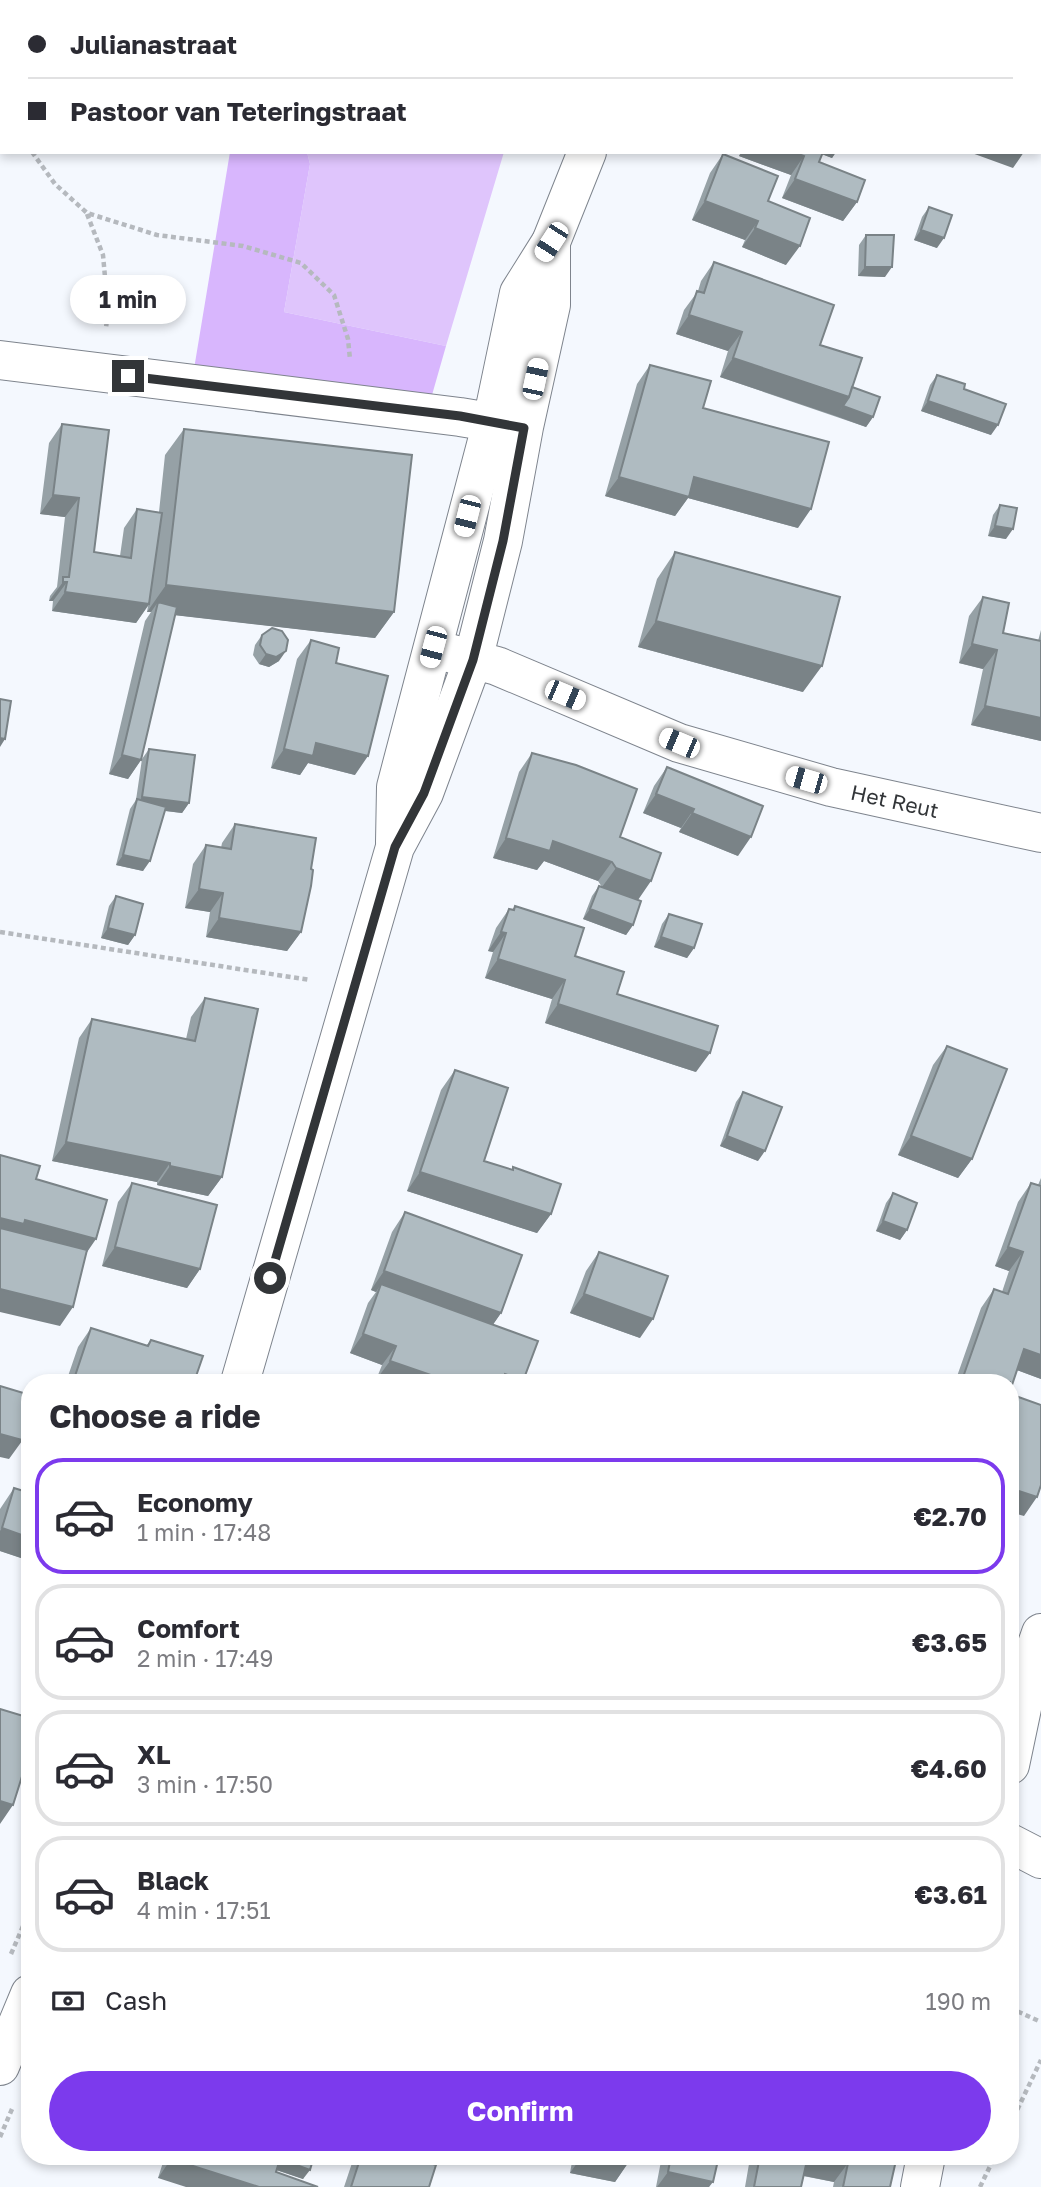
<!DOCTYPE html>
<meta charset="utf-8">
<style>
:root{--surface:#fff;--page:#f2f2f3;--text:#2b2b33;--muted:#7c7c81;--line:#e1e1e2;--accent:#7c3aed}
body{margin:0;font-family:"Golos Text",sans-serif;background:var(--page);color:var(--text);height:100vh;display:flex;flex-direction:column;font-size:26px;white-space:nowrap}
*{box-sizing:border-box;margin:0}
p{font-size:23px;color:var(--muted)}
.icon{flex:none;width:38px;height:38px;fill:none;stroke:currentColor;stroke-width:2;stroke-linecap:round;stroke-linejoin:round}
.map{position:relative;flex:1;overflow:hidden}
.sheet{position:absolute;left:21px;top:1374px;width:998px;height:791px;display:flex;flex-direction:column;background:var(--surface);border-radius:28px;box-shadow:0 4px 10px #0003}
.sheet>*{flex:none}
.guide{position:absolute;left:0px;top:0px;width:1041px;height:154px;box-shadow:0 4px 10px #0003;display:grid;align-content:center;height:154px;padding:0 28px;background:var(--surface)}
.end{position:absolute;width:32px;height:32px;margin:-16px;border:9px solid #323538;background:#fff;box-shadow:0 0 0 4px #fff}
.from{border-radius:50%}
.bubble{position:absolute;height:49px;border-radius:24px;background:var(--surface);box-shadow:0 4px 10px #0003;font-size:23px;font-weight:700;line-height:49px;text-align:center}
.car{position:absolute;width:21px;height:42px;margin:-21px -10px;border-radius:9px;box-shadow:0 0 5px 2px #0007;background:linear-gradient(#fff 24%,#345 0 40%,#fff 0 76%,#345 0 86%,#fff 0)}
.guide b{display:flex;align-items:center;gap:24px;height:66px;font-size:26px}
.guide b+b{border-top:2px solid var(--line)}
.guide i{width:18px;height:18px;background:var(--text)}
ul{padding:0;list-style:none}
li{display:flex;align-items:center;gap:21px;height:116px;margin:0 14px 10px;padding:0 14px;border:4px solid var(--line);border-radius:28px}
li div{flex:1}
li b{display:block;font-size:26px}
li em{font-style:normal;font-weight:700}
li.selected{border-color:var(--accent)}
li>.icon{width:63px;height:63px;stroke-width:1.5}
h2{padding:0 28px;font-size:32px;line-height:84px}
.pay{display:flex;align-items:center;gap:18px;height:77px;padding:0 28px;font-size:26px}
.pay p{margin-inline-start:auto}
.cta{display:flex;gap:14px;margin-top:auto;padding:14px 28px}
.cta a{flex:1;height:80px;border-radius:42px;background:var(--accent);color:#fff;font-size:28px;font-weight:700;line-height:80px;text-align:center}
.map>svg:first-child{display:block}
.green{fill:#dfc5fc}
.forest{fill:#d8b6fd}
.lines{fill:none;stroke-linecap:round;stroke-linejoin:round}
.minor-casing{stroke:#7e848d;stroke-width:40}
.path{stroke:#b5b9be;stroke-width:4.5;stroke-dasharray:5 3.5;stroke-linecap:butt}
.minor{stroke:#fff;stroke-width:38}
.wall{fill:#96a1a6}
.shaded-wall{fill:#7a8387}
.building{fill:#afbbc1;stroke:#7a8387;stroke-width:2}
.route{stroke:#323538;stroke-width:9}
.labels{text-anchor:middle;dominant-baseline:central;stroke-width:5;stroke-linejoin:round;paint-order:stroke}
.street-label{font-size:21px;fill:#323538;stroke:#fff}
</style>
<div class="map">
<svg width="1041" height="2187" viewBox="0 0 1041 2187">
<rect width="100%" height="100%" fill="#f4f8fe"/>
<path class="green" d="M0,0H556L2,2V18Z
M307,152H504L446,346L284,312L310,164Z"/>
<path class="forest" d="M230,152H307L310,164L284,312L446,346L428,409L192,381Z"/>
<g class="lines">
<defs>
<g id="minor">
<path d="M649,2L650,0"/>
<path d="M0,360L460,417L515,426"/>
<path id="s1" d="M449,653L497,666L679,743L831,787L1041,833"/>
<path d="M395,842L396,787L492,422L519,293L551,242L587,152"/>
<path d="M240,1382L395,847L424,793L473,660L503,541L524,427L551,305V242"/>
<path d="M1010,1765L1033,1656L1041,1633"/>
<path d="M1010,1843L1041,1859"/>
<path d="M0,2066L30,1994"/>
<path d="M920,2187L926,2156"/>
</g>
</defs>
<use href="#minor" class="minor-casing"/>
<path class="path" d="M601,2V0
M0,100L2,103
M32,152L55,184L87,213L157,235L243,246L301,263L334,295L348,339L350,359
M87,214L103,255L108,310L106,328
M0,932L310,980
M11,1954L30,1910
M1010,2008L1041,2022
M1010,2125L1041,2060
M0,2137L12,2109
M980,2187L995,2156"/>
<use href="#minor" class="minor"/>
</g>
<path class="wall" d="M741,152H836L832,158L822,154L819,162L857,202L843,221L782,198L791,175L739,156Z
M723,154L768,201L786,265L742,247L745,240L692,220L710,173Z
M929,207L937,248L914,240L922,217Z
M866,235L885,277L858,276L859,245Z
M714,262L820,345L873,417L866,427L720,377L728,351L676,334L684,310L698,291L701,281Z
M650,365L703,408L798,528L688,498L675,516L605,496L637,384Z
M937,375L964,389L991,435L921,411L930,385Z
M62,424L94,552L120,556L124,528L137,509L159,512L165,455L184,429L394,612L375,638L175,615L141,760L128,779L109,774L145,621L151,612H147L148,606L136,623L52,611L53,601H49L50,596L57,587L65,517L40,514L49,443Z
M1000,505L1006,539L988,536L993,515Z
M675,552L803,692L638,647L657,579Z
M983,597L1003,633L1038,641L1041,630V741L971,725L983,669L959,663L969,616Z
M262,635L279,661L269,667L259,664L253,655L255,645Z
M311,640L336,663L355,775L308,763L300,775L271,768L297,659Z
M149,749L189,803L182,813L165,811L143,871L116,865L130,809L136,800L142,759Z
M532,753L620,837L638,900L633,925L626,935L583,919L592,896L599,886L602,887L598,881L544,861L537,870L493,858L519,772Z
M667,767L738,856L679,832L681,828L643,813L654,786Z
M235,824L301,932L287,951L206,937L210,912L185,908L193,864L206,845L221,848L222,843Z
M116,896L135,935L128,945L101,938L109,906Z
M515,906L617,994L696,1072L545,1023L552,999L485,978L493,952L488,951L496,928L509,909L512,910Z
M669,914L694,948L687,958L654,947L662,924Z
M205,998L222,1177L208,1196L157,1185V1182L52,1161L79,1038L92,1019L186,1039L191,1017Z
M947,1046L972,1159L958,1178L898,1155L933,1065Z
M455,1070L484,1161L512,1170L513,1167L551,1214L537,1233L407,1191L441,1090Z
M743,1092L758,1161L720,1146L736,1102Z
M1041,1178V1379L1017,1370L1010,1382H955L981,1308L994,1289L1002,1292L1009,1271L995,1266L1018,1202L1031,1183L1038,1185Z
M132,1183L200,1269L187,1288L102,1266L118,1202Z
M893,1193L907,1230L900,1240L876,1231L886,1203Z
M405,1212L501,1313L493,1324L523,1381L522,1382H385L376,1380L382,1365L350,1353L368,1303L376,1292L371,1290L392,1232Z
M599,1252L640,1338L570,1313L586,1271Z
M91,1328L146,1346L151,1340L194,1382H66L78,1347Z
M14,1488L30,1493V1561L0,1551V1509Z
M165,2156H314L303,2179L276,2170L158,2178Z
M356,2156H410L429,2187H344L353,2160Z
M573,2156H630L628,2163L615,2182L570,2173Z
M662,2156H897L890,2187H833L834,2182L803,2176L801,2187H745L749,2164L718,2157L709,2187H656Z"/>
<path class="shaded-wall" d="M796,0H835L840,2H794Z
M844,0H855L859,2H843Z
M742,152H793L804,156L791,175L739,156Z
M816,152H836L832,158Z
M969,152H1024L1013,168Z
M795,179L857,202L843,221L782,198Z
M705,201L758,221L745,240L692,220Z
M755,228L800,246L786,265L742,247Z
M921,230L944,238L937,248L914,240Z
M865,267H892L885,277L858,276Z
M689,315L742,332L728,351L676,334Z
M733,358L849,397L836,416L720,377Z
M928,401L998,425L991,435L921,411Z
M843,406L873,417L866,427L836,416Z
M619,477H694L811,509L798,528L688,498L675,516L605,496Z
M53,495L79,498L65,517L40,514Z
M995,526L1013,529L1006,539L988,536Z
M63,582H67L53,601H49Z
M166,585L394,612L375,638L156,613L158,602L151,612H147Z
M65,592L149,604L136,623L52,611Z
M656,621L822,666L803,692L638,647Z
M972,644L997,650L983,669L959,663Z
M286,651L279,661L269,667L259,664L266,654Z
M985,706L1041,718V741L971,725Z
M0,738L5,739L0,747Z
M316,743L368,756L355,775L308,763L300,775L271,768L284,749Z
M122,755L141,760L128,779L109,774Z
M656,794L694,809L681,828L643,813Z
M142,797L189,803L182,813L135,807Z
M692,813L751,837L738,856L679,832Z
M506,838L553,841L612,862L598,881L544,861L537,870L493,858Z
M123,855L150,861L143,871L116,865Z
M616,868L651,881L638,900L602,887Z
M199,889L223,893L210,912L185,908Z
M590,909L633,925L626,935L583,919Z
M219,918L301,932L287,951L206,937Z
M108,928L135,935L128,945L101,938Z
M501,932L506,933L493,952L488,951Z
M661,937L694,948L687,958L654,947Z
M498,959L565,980L552,999L485,978Z
M558,1004L710,1053L696,1072L545,1023Z
M727,1136L765,1151L758,1161L720,1146Z
M911,1136L972,1159L958,1178L898,1155Z
M66,1142L170,1163L157,1182L52,1161Z
M170,1166L222,1177L208,1196L157,1185Z
M420,1172L551,1214L537,1233L407,1191Z
M0,1218L25,1220L96,1239L83,1258L0,1240Z
M883,1221L907,1230L900,1240L876,1231Z
M115,1247L200,1269L187,1288L102,1266Z
M1008,1247L1023,1252L1009,1271L995,1266Z
M384,1271L501,1313L488,1332L381,1284L376,1292L371,1290Z
M0,1289L73,1307L60,1326L0,1312Z
M584,1294L653,1319L640,1338L570,1313Z
M363,1334L396,1346L382,1365L350,1353Z
M1024,1349L1041,1355V1379L1011,1368Z
M390,1361L451,1382H385L376,1380Z
M505,1374L523,1381L522,1382H500Z
M478,1376L496,1382H473Z
M28,1420H30V1444L22,1441L9,1459L0,1457V1434Z
M1010,1488L1037,1497L1024,1516L1010,1512Z
M2,1528L30,1538V1561L0,1551V1531Z
M0,1801L13,1805L0,1824Z
M494,2156H535L530,2164Z
M582,2156H594L628,2163L615,2182L570,2173Z
M712,2156H755L749,2164Z
M807,2156H812L848,2163L834,2182L795,2174Z
M278,2158L310,2170L303,2179L271,2168Z
M171,2159L259,2187H186L158,2178Z
M668,2172L713,2182L709,2187H657Z"/>
<path class="building" d="M214,0H325L331,2H213Z
M855,0H914L913,2H859Z
M1040,97L1041,98V111L1040,115Z
M793,152H823L819,162L865,180L857,202L795,179L804,156Z
M723,154L778,176L768,201L810,218L800,246L755,228L758,221L705,201Z
M929,207L952,215L944,238L921,230Z
M866,235H894L892,267H865Z
M714,262L834,305L820,345L862,358L849,397L733,358L742,332L689,315L697,291L704,293Z
M650,365L711,381L703,408L829,442L811,509L694,477L689,497L619,477Z
M937,375L965,384L964,389L1006,404L998,425L928,401Z
M852,387L880,397L873,417L843,406L849,397Z
M62,424L109,430L94,552L131,558L137,509L162,513L149,604L65,592L67,582H63V577H69L79,498L53,495Z
M184,429L412,455L394,612L166,585Z
M1000,505L1017,508L1013,529L995,526Z
M675,552L840,597L822,666L656,621Z
M983,597L1009,603L1003,633L1041,641V718L985,706L997,650L972,644Z
M158,602L177,607L141,760L122,755Z
M272,628L282,631L288,640L286,651L276,657L266,654L260,645L262,635Z
M311,640L339,648L336,663L388,676L368,756L316,743L313,756L284,749Z
M0,699L11,701L5,739L0,738Z
M149,749L195,755L189,803L142,797Z
M532,753L576,765L637,789L620,837L661,853L651,881L616,868L612,862L553,841L550,851L506,838Z
M667,767L763,806L751,837L692,813L694,809L656,794Z
M137,799L166,807L150,861L123,855Z
M235,824L316,838L311,869L313,870L311,886L301,932L219,918L223,893L199,889L206,845L231,849Z
M599,886L641,901L633,925L590,909Z
M116,896L143,904L135,935L108,928Z
M515,906L584,928L575,956L624,972L617,994L718,1026L710,1053L558,1004L565,980L498,959L506,933L501,932L509,909L514,910Z
M669,914L702,924L694,948L661,937Z
M205,998L258,1009L222,1177L170,1166V1163L66,1142L92,1019L195,1041Z
M947,1046L1007,1069L972,1159L911,1136Z
M455,1070L508,1088L484,1161L513,1170V1167L561,1184L551,1214L420,1172Z
M743,1092L782,1107L765,1151L727,1136Z
M0,1155L40,1166L36,1179L107,1200L96,1239L25,1220L24,1224L0,1218Z
M132,1183L217,1205L200,1269L115,1247Z
M1031,1183L1041,1186V1355L1024,1349L1010,1391V1382H968L962,1380L994,1289L1008,1294L1023,1252L1008,1247Z
M893,1193L917,1203L907,1230L883,1221Z
M405,1212L522,1255L501,1313L384,1271Z
M0,1228L87,1250L73,1307L0,1289Z
M599,1252L668,1276L653,1319L584,1294Z
M381,1284L538,1341L523,1381L505,1374L503,1382H496L478,1376L475,1382H451L390,1361L396,1346L363,1334Z
M91,1328L148,1346L151,1340L203,1356L194,1382H73Z
M0,1386L30,1395V1420H28L22,1440L0,1434Z
M1010,1394L1041,1405V1485L1037,1497L1010,1488Z
M14,1488L30,1493V1538L2,1528Z
M0,1709L30,1718V1751L13,1805L0,1801Z
M172,2156H281L276,2172L318,2187H259L171,2159Z
M281,2156H314L310,2170L280,2159Z
M361,2156H410L436,2165L429,2187H351Z
M594,2156H630L628,2163Z
M671,2156H719L713,2182L668,2172Z
M760,2156H808L801,2187H754Z
M812,2156H897L890,2187H843L848,2163Z"/>
<g class="lines">
<path class="route" d="M128,376L460,416L524,428L503,541L473,660L424,793L395,847L270,1278"/>
</g>
<g class="labels">
<g class="street-label">
<text stroke="none"><textPath href="#s1" startOffset="471">Het Reut</textPath></text>
</g>
</g>
</svg>
<i class="end from" style="left:270px;top:1278px"></i>
<i class="end" style="left:128px;top:376px"></i>
<div class="bubble" style="left:70px;top:275px;width:116px">1 min</div>
<i class="car" style="left:551px;top:242px;rotate:213deg"></i>
<i class="car" style="left:535px;top:379px;rotate:12deg"></i>
<i class="car" style="left:467px;top:516px;rotate:194deg"></i>
<i class="car" style="left:433px;top:647px;rotate:195deg"></i>
<i class="car" style="left:565px;top:695px;rotate:113deg"></i>
<i class="car" style="left:679px;top:743px;rotate:293deg"></i>
<i class="car" style="left:806px;top:780px;rotate:286deg"></i>
<div class="guide">
<b><i class="from"></i>Julianastraat</b>
<b><i></i>Pastoor van Teteringstraat</b>
</div>
<section class="sheet">
<h2>Choose a ride</h2>
<ul>
<li class="selected"><svg class="icon" aria-label="car" viewBox="0 0 24 24"><path d="M5 17H2v-5l4-1 3-4h7l3 4 3 1v5h-3M9 17h6M6 11h13"/><circle cx="7" cy="17" r="2"/><circle cx="17" cy="17" r="2"/></svg><div><b>Economy</b><p>1 min · 17:48</p></div><em>€2.70</em></li>
<li><svg class="icon" aria-label="car" viewBox="0 0 24 24"><path d="M5 17H2v-5l4-1 3-4h7l3 4 3 1v5h-3M9 17h6M6 11h13"/><circle cx="7" cy="17" r="2"/><circle cx="17" cy="17" r="2"/></svg><div><b>Comfort</b><p>2 min · 17:49</p></div><em>€3.65</em></li>
<li><svg class="icon" aria-label="car" viewBox="0 0 24 24"><path d="M5 17H2v-5l4-1 3-4h7l3 4 3 1v5h-3M9 17h6M6 11h13"/><circle cx="7" cy="17" r="2"/><circle cx="17" cy="17" r="2"/></svg><div><b>XL</b><p>3 min · 17:50</p></div><em>€4.60</em></li>
<li><svg class="icon" aria-label="car" viewBox="0 0 24 24"><path d="M5 17H2v-5l4-1 3-4h7l3 4 3 1v5h-3M9 17h6M6 11h13"/><circle cx="7" cy="17" r="2"/><circle cx="17" cy="17" r="2"/></svg><div><b>Black</b><p>4 min · 17:51</p></div><em>€3.61</em></li>
</ul>
<div class="pay"><svg class="icon" aria-label="cash" viewBox="0 0 24 24"><path d="M3 7h18v10H3z"/><circle cx="12" cy="12" r="2"/></svg>Cash<p>190 m</p></div>
<div class="cta"><a>Confirm</a></div>
</section>
</div>
